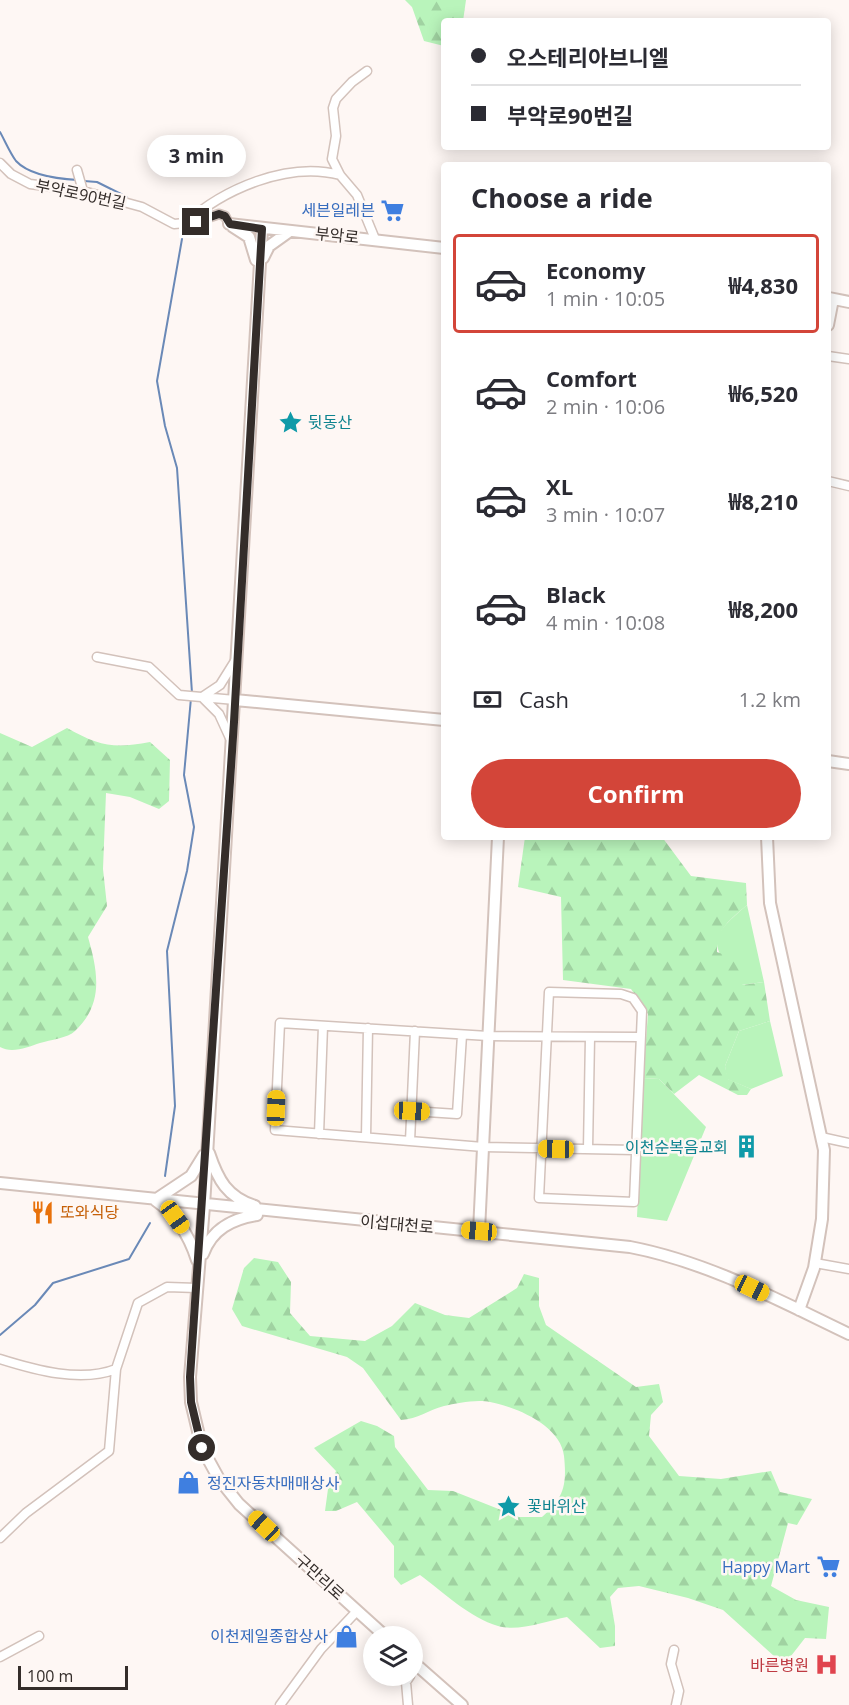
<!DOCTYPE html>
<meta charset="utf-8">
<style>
:root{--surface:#fff;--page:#f7f7f7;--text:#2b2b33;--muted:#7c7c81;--line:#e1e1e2;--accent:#d34539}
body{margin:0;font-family:"Open Sans","Noto Sans KR",sans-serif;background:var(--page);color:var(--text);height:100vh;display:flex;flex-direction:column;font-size:22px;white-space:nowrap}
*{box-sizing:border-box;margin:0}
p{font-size:20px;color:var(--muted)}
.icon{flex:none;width:33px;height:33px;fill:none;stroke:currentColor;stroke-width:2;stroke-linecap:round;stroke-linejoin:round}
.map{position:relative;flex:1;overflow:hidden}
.side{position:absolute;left:441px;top:162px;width:390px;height:678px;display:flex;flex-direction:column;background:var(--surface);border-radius:6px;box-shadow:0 3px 15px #0003}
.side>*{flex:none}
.guide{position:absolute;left:441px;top:18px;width:390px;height:132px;border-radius:6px;box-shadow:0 3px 15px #0003;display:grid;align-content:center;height:132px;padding:0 30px;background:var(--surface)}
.fabs{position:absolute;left:363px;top:1626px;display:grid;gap:12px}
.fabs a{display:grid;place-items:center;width:60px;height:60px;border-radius:50%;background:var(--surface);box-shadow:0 3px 15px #0003;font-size:30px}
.scale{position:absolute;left:18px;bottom:15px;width:110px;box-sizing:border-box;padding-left:6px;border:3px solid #342d2a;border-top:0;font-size:16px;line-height:21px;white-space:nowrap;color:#342d2a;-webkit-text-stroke:4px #fef7f4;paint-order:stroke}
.end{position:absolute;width:27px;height:27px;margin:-14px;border:8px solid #342d2a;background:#fff;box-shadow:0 0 0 3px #fff}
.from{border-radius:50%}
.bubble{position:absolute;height:42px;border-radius:21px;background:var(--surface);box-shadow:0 3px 15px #0003;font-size:20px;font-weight:700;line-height:42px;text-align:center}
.car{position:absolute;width:18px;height:36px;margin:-18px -9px;border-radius:8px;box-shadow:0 0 4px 2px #0007;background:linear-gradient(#f5c518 24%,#345 0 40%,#f5c518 0 76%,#345 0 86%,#f5c518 0)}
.guide b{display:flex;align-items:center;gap:21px;height:57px;font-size:22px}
.guide b+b{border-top:2px solid var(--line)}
.guide i{width:15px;height:15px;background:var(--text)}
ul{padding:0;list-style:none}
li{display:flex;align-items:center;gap:18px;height:99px;margin:0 12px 9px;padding:0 18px;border:3px solid transparent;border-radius:6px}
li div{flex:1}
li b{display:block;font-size:22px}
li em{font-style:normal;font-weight:700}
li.active{border-color:var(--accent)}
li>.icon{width:54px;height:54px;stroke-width:1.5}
h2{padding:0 30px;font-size:27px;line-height:72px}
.pay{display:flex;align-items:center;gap:15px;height:66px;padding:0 30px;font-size:22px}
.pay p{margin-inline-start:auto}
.cta{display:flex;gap:12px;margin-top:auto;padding:12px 30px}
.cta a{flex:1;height:69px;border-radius:36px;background:var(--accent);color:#fff;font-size:24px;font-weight:700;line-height:69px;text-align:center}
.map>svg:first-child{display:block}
.green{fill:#b9f4bb}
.forest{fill:url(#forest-firs)}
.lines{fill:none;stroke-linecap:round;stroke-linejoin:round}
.stream{stroke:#6a89b7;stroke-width:2}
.minor-casing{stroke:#d3c2bb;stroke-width:11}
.tertiary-casing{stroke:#d3c2bb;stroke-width:14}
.minor{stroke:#fff;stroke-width:8}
.tertiary{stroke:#fff;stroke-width:10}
.route{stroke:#342d2a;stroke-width:8}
.labels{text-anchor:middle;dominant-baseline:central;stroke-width:5;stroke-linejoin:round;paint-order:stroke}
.street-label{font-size:16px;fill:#342d2a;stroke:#fef7f4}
.shop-label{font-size:16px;fill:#366cbe;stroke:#fef7f4;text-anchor:end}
.culture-label{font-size:16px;fill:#0d838f;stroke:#fef7f4;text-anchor:start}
.food-label{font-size:16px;fill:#c56008;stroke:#fef7f4;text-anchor:start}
.health-label{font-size:16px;fill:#be3a42;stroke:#fef7f4;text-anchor:end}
</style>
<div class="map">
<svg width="849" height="1705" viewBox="0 0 849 1705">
<defs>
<pattern id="forest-firs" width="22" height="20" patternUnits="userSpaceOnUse" patternTransform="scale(1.5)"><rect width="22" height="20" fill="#b9f4bb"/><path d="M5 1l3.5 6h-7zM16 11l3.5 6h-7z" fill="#a0d2a1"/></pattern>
</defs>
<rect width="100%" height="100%" fill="#fef7f4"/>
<path class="green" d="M747,905L764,982L741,985C710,943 706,940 747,905Z
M770,1021L783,1076L751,1089L727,1079L725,1066L739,1031Z
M643,1078L659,1079L706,1127L667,1221L637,1217Z"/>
<path class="forest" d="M405,0H466L463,21H444V46L424,41L412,7Z
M67,728C99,746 114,749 150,742L170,760L169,801L159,809L130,797L106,793L103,869L107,906L88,937C98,972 104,1004 75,1031C68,1038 50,1040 40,1043C28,1047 12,1054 0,1047V733L32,747Z
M525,837H662L691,876L746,883L747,905C730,920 717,928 717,952L743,962L746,974L742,985L764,982L770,1021L739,1031L725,1066L728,1079L751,1089L747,1095H738L699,1075L674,1094L659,1079L643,1078L648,1014L631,989L563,980L561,897L518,887Z
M254,1258L278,1262L291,1282L290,1313L310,1336L365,1341L392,1326L415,1303L445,1315L469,1318L517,1288L524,1274L539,1278V1306L546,1325L636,1387L659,1384L663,1402L651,1415L649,1436L679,1476L721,1479L771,1471L780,1492L812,1499L797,1525L788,1523L771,1586L796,1600L829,1607L826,1639L805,1638L784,1665L723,1610L688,1598L639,1586L618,1588L610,1597L615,1626V1646L600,1648L567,1617C547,1621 518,1632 498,1626C470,1618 443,1592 420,1575L401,1585L394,1577V1546L357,1502L336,1511H325L328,1489L336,1471L314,1448L361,1421L377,1426L394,1436L395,1447L428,1490L453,1491L519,1517H542C564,1498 567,1485 564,1456C561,1426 517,1407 490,1402C477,1399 457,1403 444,1406C428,1410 418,1419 401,1420L363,1368L347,1357L242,1326L232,1309L244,1268Z"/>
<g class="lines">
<path class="stream" d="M0,132C5,141 10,153 16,161C30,176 59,179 78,180
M84,181L97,182L127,197
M182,239L157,381L165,426L177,468L192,693
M165,1176L175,1106L167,951L187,871L194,827L184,775L191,698
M0,1335L35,1305L53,1283L129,1259L150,1223"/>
<defs>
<path id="minor" d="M367,71L352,82L336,99L333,108L336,136L332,159L340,175L357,195L375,239
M0,163L11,174L30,184L83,191L142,207L174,224L196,222L219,214L225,216L229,224
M77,170L83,191
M185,224C223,189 288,161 340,175
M828,356L849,359
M828,481L849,486
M97,657L149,667L179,695L235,700
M202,697L219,714L230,738
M202,697L220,685L235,661
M549,992L621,994L633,998L642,1011L634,1202L539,1198Z
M412,1111L457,1114L462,1035
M319,1134L323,1026
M366,1137L368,1028
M821,1137L849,1143
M410,1141L415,1031
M588,1149L590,1037
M635,1150L483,1147L275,1130L280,1023L488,1036L640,1037
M815,1263L849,1269
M0,1359C35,1370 81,1383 116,1369
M0,1538L26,1513L109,1451L116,1369L138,1303L167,1287L197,1288
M674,1650L671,1664L679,1691L676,1705
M0,1657L39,1636
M280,1705L321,1649L357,1611
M408,1705L406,1682L410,1676"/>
<path id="tertiary" d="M229,224L444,248
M232,226L249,237L256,260
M262,229L204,1206L190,1377L191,1402L202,1448L219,1479L239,1504L385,1636
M263,258L269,246L290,231
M829,298L849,302
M828,325L833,299
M235,700L444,720
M828,761L849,764
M767,837L770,903L824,1150L822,1219L814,1268L799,1310
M209,1153C218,1180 227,1197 255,1206
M0,1183L630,1247C708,1262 778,1300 849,1334
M479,1231L498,837
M203,1254C212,1229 232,1219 257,1215
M197,1260C189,1235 177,1215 155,1200L191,1176L204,1155
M412,1661L462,1705"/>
</defs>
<use href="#minor" class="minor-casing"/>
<use href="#tertiary" class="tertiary-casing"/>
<use href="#minor" class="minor"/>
<use href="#tertiary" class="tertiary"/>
</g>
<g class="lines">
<path class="route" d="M196,222L219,214L225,216L230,224L262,229L234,722L190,1377L191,1402L202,1448"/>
</g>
<defs>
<symbol id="supermarket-bare" viewBox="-9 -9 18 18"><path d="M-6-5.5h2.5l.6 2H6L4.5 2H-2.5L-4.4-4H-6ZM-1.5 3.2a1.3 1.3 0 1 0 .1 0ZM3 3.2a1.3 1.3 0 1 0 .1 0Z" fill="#3f7fe0" stroke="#fef7f4" stroke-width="2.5" paint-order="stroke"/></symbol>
<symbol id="sight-bare" viewBox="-9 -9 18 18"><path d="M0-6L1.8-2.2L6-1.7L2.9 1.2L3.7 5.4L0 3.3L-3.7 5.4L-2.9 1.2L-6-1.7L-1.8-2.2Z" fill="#0f9aa8" stroke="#fef7f4" stroke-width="2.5" paint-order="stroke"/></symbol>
<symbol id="building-bare" viewBox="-9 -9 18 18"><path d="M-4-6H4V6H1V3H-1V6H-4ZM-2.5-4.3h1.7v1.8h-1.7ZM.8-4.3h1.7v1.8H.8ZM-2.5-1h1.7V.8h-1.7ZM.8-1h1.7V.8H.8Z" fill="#0f9aa8" stroke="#fef7f4" stroke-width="2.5" paint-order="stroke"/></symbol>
<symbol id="restaurant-bare" viewBox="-9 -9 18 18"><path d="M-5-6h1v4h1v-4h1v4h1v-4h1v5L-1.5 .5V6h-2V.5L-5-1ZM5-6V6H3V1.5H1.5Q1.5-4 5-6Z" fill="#e8710a" stroke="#fef7f4" stroke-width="2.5" paint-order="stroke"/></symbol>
<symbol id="shop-bare" viewBox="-9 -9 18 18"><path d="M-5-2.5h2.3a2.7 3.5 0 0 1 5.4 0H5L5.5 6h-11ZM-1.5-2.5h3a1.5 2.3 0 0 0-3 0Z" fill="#3f7fe0" stroke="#fef7f4" stroke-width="2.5" paint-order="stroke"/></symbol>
<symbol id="hospital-bare" viewBox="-9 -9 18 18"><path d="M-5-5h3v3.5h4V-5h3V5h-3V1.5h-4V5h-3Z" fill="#e0444e" stroke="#fef7f4" stroke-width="2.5" paint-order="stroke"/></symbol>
</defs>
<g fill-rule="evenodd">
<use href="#supermarket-bare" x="376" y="194" width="33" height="33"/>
<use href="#sight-bare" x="274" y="406" width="33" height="33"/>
<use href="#building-bare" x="730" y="1130" width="33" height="33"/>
<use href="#restaurant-bare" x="26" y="1196" width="33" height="33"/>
<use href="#shop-bare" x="172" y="1466" width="33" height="33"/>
<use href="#sight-bare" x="492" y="1490" width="33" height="33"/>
<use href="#supermarket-bare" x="812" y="1550" width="33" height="33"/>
<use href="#shop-bare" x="330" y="1620" width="33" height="33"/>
<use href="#hospital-bare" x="810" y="1648" width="33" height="33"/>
</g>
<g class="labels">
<g class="street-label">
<text transform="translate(81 194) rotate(12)">부악로90번길</text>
<text transform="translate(337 235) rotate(6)">부악로</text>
<text transform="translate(397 1224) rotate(5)">이섭대천로</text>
<text transform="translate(320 1577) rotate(42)">구만리로</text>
</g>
<g class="shop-label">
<text x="375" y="210">세븐일레븐</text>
<text x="207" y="1483" text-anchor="start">정진자동차매매상사</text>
<text x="810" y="1567">Happy Mart</text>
<text x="328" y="1636">이천제일종합상사</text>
</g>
<g class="culture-label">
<text x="308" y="422">뒷동산</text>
<text x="728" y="1147" text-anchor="end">이천순복음교회</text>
<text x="527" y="1506">꽃바위산</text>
</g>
<g class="food-label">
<text x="60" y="1212">또와식당</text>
</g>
<g class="health-label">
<text x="809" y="1665">바른병원</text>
</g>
</g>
</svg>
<div class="fabs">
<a><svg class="icon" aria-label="layers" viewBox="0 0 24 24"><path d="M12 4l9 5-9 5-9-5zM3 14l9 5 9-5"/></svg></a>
</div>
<div class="scale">100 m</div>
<i class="end from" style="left:202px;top:1448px"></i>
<i class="end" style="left:196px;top:222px"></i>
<div class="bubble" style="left:147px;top:135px;width:99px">3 min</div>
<i class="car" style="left:276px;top:1108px;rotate:2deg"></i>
<i class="car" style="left:412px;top:1111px;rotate:93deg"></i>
<i class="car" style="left:556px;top:1149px;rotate:271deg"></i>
<i class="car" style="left:175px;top:1217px;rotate:145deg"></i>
<i class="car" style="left:479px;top:1231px;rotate:275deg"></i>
<i class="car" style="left:752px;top:1288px;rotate:115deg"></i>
<i class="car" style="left:264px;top:1526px;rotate:313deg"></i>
<div class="guide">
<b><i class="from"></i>오스테리아브니엘</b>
<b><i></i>부악로90번길</b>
</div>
<section class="side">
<h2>Choose a ride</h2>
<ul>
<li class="active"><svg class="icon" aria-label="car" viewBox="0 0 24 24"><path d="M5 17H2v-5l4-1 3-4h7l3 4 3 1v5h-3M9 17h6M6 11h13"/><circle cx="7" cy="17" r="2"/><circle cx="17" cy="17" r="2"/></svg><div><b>Economy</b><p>1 min · 10:05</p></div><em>₩4,830</em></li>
<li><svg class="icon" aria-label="car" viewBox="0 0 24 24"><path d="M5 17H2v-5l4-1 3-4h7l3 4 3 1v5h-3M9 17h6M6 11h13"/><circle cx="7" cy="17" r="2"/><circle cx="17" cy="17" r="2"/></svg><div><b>Comfort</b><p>2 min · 10:06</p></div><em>₩6,520</em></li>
<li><svg class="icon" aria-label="car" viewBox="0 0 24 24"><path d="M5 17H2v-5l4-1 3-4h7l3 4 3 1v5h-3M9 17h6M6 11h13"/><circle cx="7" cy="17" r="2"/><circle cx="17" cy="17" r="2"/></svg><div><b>XL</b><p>3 min · 10:07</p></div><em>₩8,210</em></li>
<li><svg class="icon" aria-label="car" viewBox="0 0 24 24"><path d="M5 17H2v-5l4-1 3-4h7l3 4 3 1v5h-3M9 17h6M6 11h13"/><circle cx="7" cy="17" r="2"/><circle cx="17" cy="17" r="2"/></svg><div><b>Black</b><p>4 min · 10:08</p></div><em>₩8,200</em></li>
</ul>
<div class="pay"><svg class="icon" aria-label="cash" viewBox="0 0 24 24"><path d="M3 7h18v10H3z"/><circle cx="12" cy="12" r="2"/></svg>Cash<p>1.2 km</p></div>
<div class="cta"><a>Confirm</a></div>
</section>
</div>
